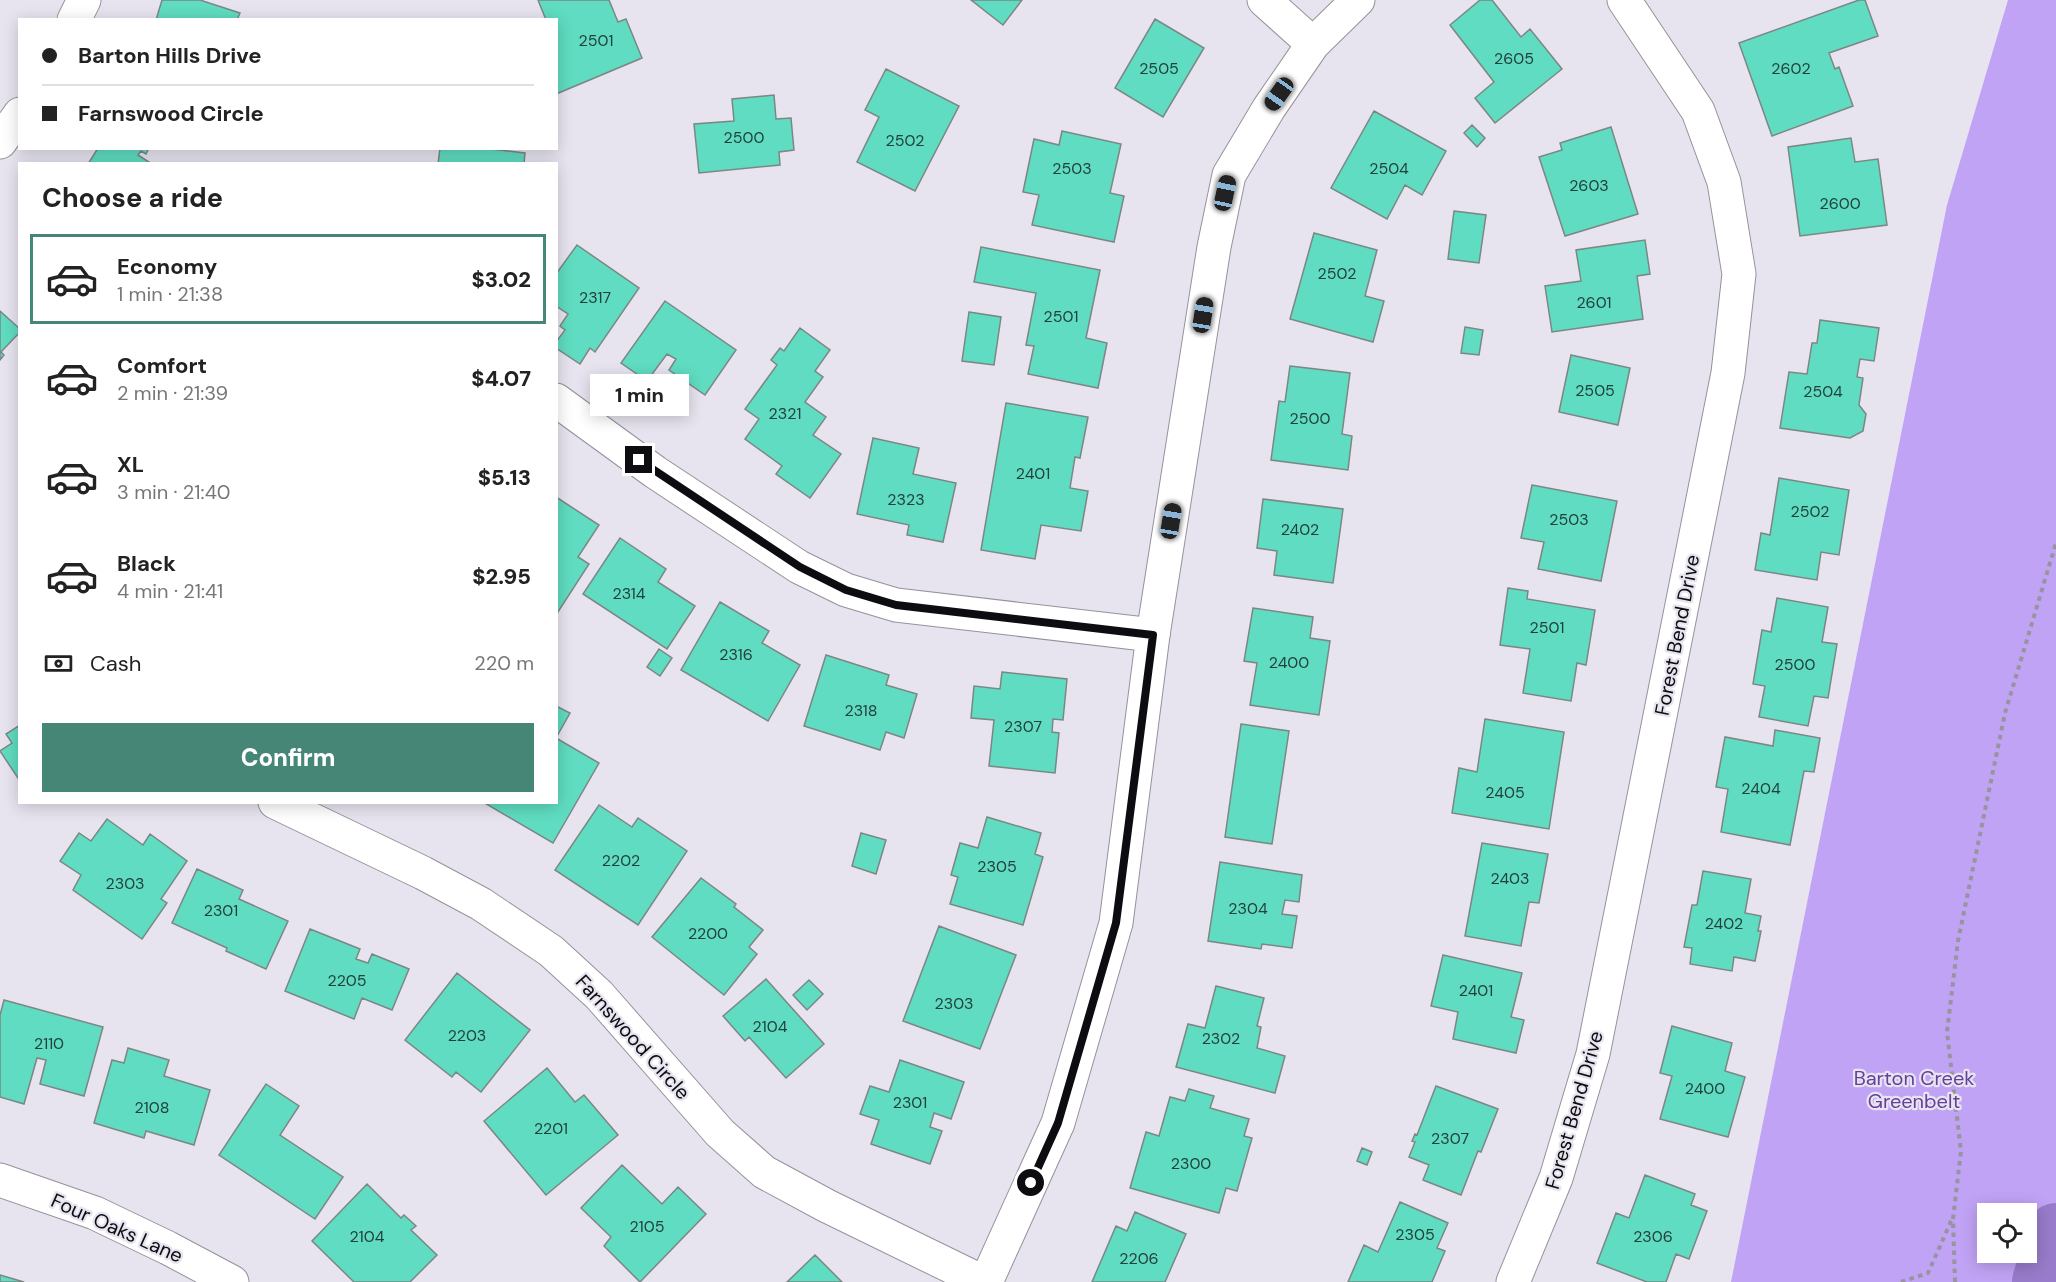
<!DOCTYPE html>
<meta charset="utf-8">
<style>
:root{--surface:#fff;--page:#f2f2f2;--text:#222;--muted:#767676;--line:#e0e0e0;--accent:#458677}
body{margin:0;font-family:"DM Sans",sans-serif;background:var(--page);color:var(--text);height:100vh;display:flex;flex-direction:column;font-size:22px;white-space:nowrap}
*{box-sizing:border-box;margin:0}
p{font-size:20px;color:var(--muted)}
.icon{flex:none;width:33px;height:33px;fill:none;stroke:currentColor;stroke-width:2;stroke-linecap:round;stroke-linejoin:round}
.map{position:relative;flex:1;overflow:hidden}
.sheet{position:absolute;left:18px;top:162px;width:540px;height:642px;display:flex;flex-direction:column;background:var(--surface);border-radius:0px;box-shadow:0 3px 15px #0003}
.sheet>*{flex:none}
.guide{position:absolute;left:18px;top:18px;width:540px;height:132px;border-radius:0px;box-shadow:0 3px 15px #0003;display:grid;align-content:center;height:132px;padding:0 24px;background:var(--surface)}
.buttons{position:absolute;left:1977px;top:1203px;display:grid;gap:12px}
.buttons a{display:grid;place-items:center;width:60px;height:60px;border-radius:0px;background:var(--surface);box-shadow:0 3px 15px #0003;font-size:30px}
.end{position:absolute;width:27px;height:27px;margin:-14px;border:8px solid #0d0c10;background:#fff;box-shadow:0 0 0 3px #fff}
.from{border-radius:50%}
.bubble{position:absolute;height:42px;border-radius:0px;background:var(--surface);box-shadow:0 3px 15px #0003;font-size:20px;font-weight:800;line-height:42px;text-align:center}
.car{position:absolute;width:18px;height:36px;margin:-18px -9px;border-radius:8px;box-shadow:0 0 4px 2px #0007;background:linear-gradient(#222 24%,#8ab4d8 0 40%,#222 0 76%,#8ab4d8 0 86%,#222 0)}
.guide b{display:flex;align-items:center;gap:21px;height:57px;font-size:22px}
.guide b+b{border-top:2px solid var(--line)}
.guide i{width:15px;height:15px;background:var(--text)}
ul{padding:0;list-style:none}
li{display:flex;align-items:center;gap:18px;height:90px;margin:0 12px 9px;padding:0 12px;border:3px solid transparent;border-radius:0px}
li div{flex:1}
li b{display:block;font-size:22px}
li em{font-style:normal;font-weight:800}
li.active{border-color:var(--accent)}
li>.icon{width:54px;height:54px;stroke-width:1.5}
h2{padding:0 24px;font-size:27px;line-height:72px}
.pay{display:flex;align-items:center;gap:15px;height:66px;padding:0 24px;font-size:22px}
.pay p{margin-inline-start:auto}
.action{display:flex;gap:12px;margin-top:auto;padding:12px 24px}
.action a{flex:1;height:69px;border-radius:0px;background:var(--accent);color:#fff;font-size:24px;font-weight:800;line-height:69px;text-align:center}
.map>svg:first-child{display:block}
.forest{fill:#c1a3f5;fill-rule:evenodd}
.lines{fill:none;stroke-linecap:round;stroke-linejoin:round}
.river{stroke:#987bca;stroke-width:60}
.building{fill:#5fdcc1;stroke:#7c8784;stroke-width:1.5}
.street-casing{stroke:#95929c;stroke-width:35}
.secondary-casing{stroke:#95929c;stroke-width:35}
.path{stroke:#97949d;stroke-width:4;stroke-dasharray:4.5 4.5;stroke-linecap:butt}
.street{stroke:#fff;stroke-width:33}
.secondary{stroke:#fff;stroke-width:33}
.route{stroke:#0d0c10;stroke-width:8}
.labels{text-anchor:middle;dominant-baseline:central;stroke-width:4.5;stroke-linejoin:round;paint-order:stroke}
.number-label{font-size:16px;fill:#22403c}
.street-label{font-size:20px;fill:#0d0c10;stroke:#e7e4ef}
.park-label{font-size:20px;fill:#663e9c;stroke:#e7e4ef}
</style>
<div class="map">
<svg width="2056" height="1282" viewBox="0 0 2056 1282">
<rect width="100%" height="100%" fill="#e7e4ef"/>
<path class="forest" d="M2008,0H2056V1282H1731L1947,205ZM1988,1214H2026V1252H1988Z"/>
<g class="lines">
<path class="river" d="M2042,1282L2056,1233"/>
</g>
<path class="building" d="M162,0H200L240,13L237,20H156Z
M538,0H609L618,22L626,19L642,58L556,94V20H546Z
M971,0H1022L1003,25Z
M1480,0H1492L1521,37L1530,29L1562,69L1495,123L1475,98L1494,82L1450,25Z
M1859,0H1865L1878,36L1829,53L1835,69L1839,67L1853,106L1772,136L1739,43Z
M1155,19L1204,48L1163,117L1115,88Z
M886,69L959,106L915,191L857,162L879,117L865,110Z
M774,95L776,119L791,118L794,150L779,152L780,165L699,173L694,124L734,121L732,99Z
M1374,111L1446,151L1422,195L1405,185L1387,219L1331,188Z
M1472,125L1485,138L1477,147L1464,133Z
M1611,127L1638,214L1565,236L1539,157L1562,150L1560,143Z
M1062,131L1121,144L1110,193L1124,196L1114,242L1032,225L1039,195L1023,192L1034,139L1059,145Z
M1851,138L1855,162L1878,159L1887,225L1800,236L1788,147Z
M98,148H149L146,154L141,151L138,155L152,164H88Z
M440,148H483L525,153L524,164H438Z
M1454,211L1486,215L1479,263L1448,259Z
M1314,233L1377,250L1365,296L1384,301L1373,342L1290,319Z
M1645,240L1650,274L1637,276L1643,319L1552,332L1545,286L1581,281L1576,250Z
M577,245L639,288L595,352L590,348L580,364L556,348V342L565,330L560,326L568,314L556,306V274Z
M981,247L1100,270L1086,338L1107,343L1098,388L1028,374L1034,346L1026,345L1036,293L974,282Z
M665,301L736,350L705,395L669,370L676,359L667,354L647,381L621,363Z
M0,311L20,329V332L1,352L4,355L0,360Z
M969,312L1001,317L994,365L962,361Z
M1820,320L1879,328L1874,361L1860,359L1857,377L1863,378L1859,405L1866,414L1863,431L1850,438L1780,428L1789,372L1807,374L1812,343H1817Z
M1465,327L1483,330L1479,355L1461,353Z
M800,328L830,350L815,371L823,377L805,402L826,417L813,435L841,454L810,498L776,474L782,466L745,439L759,419L745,409L777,365L771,360L780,348L784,351Z
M1571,355L1630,368L1618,425L1559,412Z
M1290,366L1350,373L1342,434L1352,436L1348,470L1271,460L1279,401L1285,402Z
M1006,403L1088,417L1080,458L1075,457L1070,488L1088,491L1081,531L1041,525L1035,559L981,550Z
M873,438L919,448L913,474L956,483L943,542L907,535L909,525L857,514Z
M1779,478L1849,490L1839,555L1821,552L1817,580L1755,570L1761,533L1770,535Z
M1532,485L1617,501L1601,581L1538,569L1544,542L1521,538Z
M556,497L599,525L578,557L589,564L556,615Z
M1263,499L1343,509L1333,583L1274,575L1277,551L1257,548Z
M620,538L666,569L658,582L695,606L667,649L583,594Z
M1508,588L1528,591L1527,599L1595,610L1586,665L1577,663L1571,701L1523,693L1530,649L1500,645Z
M1777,598L1828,607L1822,642L1837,644L1828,698L1814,696L1808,726L1759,717L1765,686L1753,684L1762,630L1771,632Z
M720,602L769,631L762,643L800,665L768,721L681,670Z
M1253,608L1313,617L1310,638L1330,641L1319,715L1250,705L1257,663L1244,661Z
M659,649L672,658L660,676L647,667Z
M826,655L889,675L886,685L917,694L904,738L886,732L880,750L804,726Z
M1002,672L1067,679L1063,720L1053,719L1052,732L1059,733L1055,773L989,766L994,720L971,718L974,686L1000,689Z
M556,706L570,713L556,738Z
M1485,719L1564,732L1549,829L1452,813L1459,768L1477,772Z
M1241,724L1289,731L1272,844L1225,837Z
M20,725V781L0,751L12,743L6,734Z
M1775,730L1820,738L1814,772L1804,771L1790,845L1721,832L1728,789L1716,787L1725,737L1773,746Z
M556,738L599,763L553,843L483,802H556Z
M599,805L632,827L638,818L687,851L638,925L555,870Z
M987,817L1041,833L1035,854L1043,857L1023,925L950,904L958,877L951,875L960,843L978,848Z
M107,819L143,845L150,834L187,861L161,899L167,903L142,939L73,890L81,875L60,861L79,833L91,841Z
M861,833L886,840L876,874L852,866Z
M1482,843L1548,854L1539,903L1529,902L1521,946L1465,936Z
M1220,862L1302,875L1299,902L1285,900L1282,914L1297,916L1292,948L1262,944L1261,949L1208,941Z
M197,869L243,890L239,899L288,921L266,969L226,951L227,948L172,923Z
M1703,871L1751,879L1745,913L1761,916L1758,931H1761L1755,961L1734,957L1732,971L1690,964L1692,948L1684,947L1692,905H1697Z
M701,878L736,904L734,907L763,930L749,947L757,954L724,995L652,937Z
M939,926L1016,955L980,1049L903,1021Z
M310,929L360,949L356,959L368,963L372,954L409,969L392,1010L362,998L354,1019L285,991Z
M1443,955L1522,973L1511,1017L1524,1020L1516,1053L1453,1039L1458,1012L1431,1006Z
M457,973L530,1030L481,1092L456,1072L452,1077L405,1040Z
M766,979L824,1044L786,1078L749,1037L745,1041L723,1016Z
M809,980L823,994L807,1010L793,995Z
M1216,986L1264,998L1257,1026L1261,1027L1257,1048L1285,1056L1275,1093L1176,1067L1188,1024L1205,1028Z
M4,1000L103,1027L84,1096L40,1084L46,1060L37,1058L24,1104L0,1097V1015Z
M1672,1026L1732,1043L1725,1071L1745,1077L1728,1137L1660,1119L1672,1076L1660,1073Z
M128,1048L169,1060L164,1076L210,1090L194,1145L146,1131L144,1138L94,1123L112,1060L124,1063Z
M900,1060L964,1082L951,1119L934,1113L930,1127L942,1131L930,1164L871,1144L879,1120L860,1114L870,1086L889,1092Z
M547,1068L575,1102L584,1095L618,1135L546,1195L484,1121Z
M266,1084L299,1106L280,1135L343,1177L315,1219L219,1155Z
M1436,1086L1498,1109L1481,1152L1478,1151L1461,1195L1423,1180L1429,1165L1409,1157L1415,1142L1412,1141L1415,1134L1417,1135Z
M1189,1089L1214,1096L1210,1108L1249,1119L1244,1136L1252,1138L1237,1191L1226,1188L1219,1213L1130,1188L1146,1132L1159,1136L1170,1097L1185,1101Z
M1362,1148L1372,1152L1367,1165L1357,1161Z
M622,1165L662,1204L678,1187L706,1214L640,1282L604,1246L611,1237L581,1208Z
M1645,1175L1695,1194L1691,1205L1707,1211L1689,1259L1676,1254L1666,1282H1647L1597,1263L1616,1213L1629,1218Z
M367,1184L401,1218L404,1215L416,1226L411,1230L437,1255L410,1282H354L312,1241Z
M1400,1202L1448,1223L1437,1248L1445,1251L1432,1282H1348L1364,1245L1378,1252Z
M1135,1212L1186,1234L1165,1282H1092L1116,1226L1127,1231Z
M815,1255L842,1282H787Z
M0,1275L24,1282H0Z"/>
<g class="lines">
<defs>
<path id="street" d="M74,20L84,0
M0,142L20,114
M556,400L655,472L799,567L846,590L896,605L1153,635
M275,802L423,873L481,904L551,951L599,995L720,1133L764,1172L827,1206L983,1282
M0,1180L95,1213L168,1248L232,1282
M1513,1282L1556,1178L1593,1054L1728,373L1739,274L1724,182L1698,111L1624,0"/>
<path id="secondary" d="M1264,0L1313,44
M986,1282L1058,1123L1116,923L1153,635L1214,247L1229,175L1269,108L1313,44L1358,0"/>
</defs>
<use href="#street" class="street-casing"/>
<use href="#secondary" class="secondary-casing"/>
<path class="path" d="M1901,1282L1928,1273L1952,1219
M1955,1282L1953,1219L1961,1151L1947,1032L1958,941L2005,713L2056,543"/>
<use href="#street" class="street"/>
<use href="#secondary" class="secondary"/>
</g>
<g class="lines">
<path class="route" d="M639,460L800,567L846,590L896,605L1153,635L1116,923L1058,1123L1031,1183"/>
</g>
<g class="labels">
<g class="number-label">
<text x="596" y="40">2501</text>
<text x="1514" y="58">2605</text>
<text x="1159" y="68">2505</text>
<text x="1791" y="68">2602</text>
<text x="744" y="137">2500</text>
<text x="905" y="140">2502</text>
<text x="1072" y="168">2503</text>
<text x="1389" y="168">2504</text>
<text x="1589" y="185">2603</text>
<text x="1840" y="203">2600</text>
<text x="1337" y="273">2502</text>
<text x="595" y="297">2317</text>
<text x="1594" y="302">2601</text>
<text x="1061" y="316">2501</text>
<text x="1595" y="390">2505</text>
<text x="1823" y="391">2504</text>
<text x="785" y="413">2321</text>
<text x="1310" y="418">2500</text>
<text x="1033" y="473">2401</text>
<text x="906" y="499">2323</text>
<text x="1810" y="511">2502</text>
<text x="1569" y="519">2503</text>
<text x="1300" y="529">2402</text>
<text x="629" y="593">2314</text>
<text x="1547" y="627">2501</text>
<text x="736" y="654">2316</text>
<text x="1289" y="662">2400</text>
<text x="1795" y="664">2500</text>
<text x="861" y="710">2318</text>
<text x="1023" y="726">2307</text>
<text x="1761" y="788">2404</text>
<text x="1505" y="792">2405</text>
<text x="621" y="860">2202</text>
<text x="997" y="866">2305</text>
<text x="1510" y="878">2403</text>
<text x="125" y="883">2303</text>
<text x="1248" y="908">2304</text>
<text x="221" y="910">2301</text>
<text x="1724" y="923">2402</text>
<text x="708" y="933">2200</text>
<text x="347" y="980">2205</text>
<text x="1476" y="990">2401</text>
<text x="954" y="1003">2303</text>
<text x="770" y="1026">2104</text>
<text x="467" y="1035">2203</text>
<text x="1221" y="1038">2302</text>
<text x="49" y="1043">2110</text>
<text x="1705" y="1088">2400</text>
<text x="910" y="1102">2301</text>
<text x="152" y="1107">2108</text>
<text x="551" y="1128">2201</text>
<text x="1450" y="1138">2307</text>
<text x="1191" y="1163">2300</text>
<text x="647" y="1226">2105</text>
<text x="1415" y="1234">2305</text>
<text x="367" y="1236">2104</text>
<text x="1653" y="1236">2306</text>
<text x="1139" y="1258">2206</text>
</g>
<g class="street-label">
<text transform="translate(1677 635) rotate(-79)">Forest Bend Drive</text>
<text transform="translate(633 1037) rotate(48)">Farnswood Circle</text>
<text transform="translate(1574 1110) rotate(-74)">Forest Bend Drive</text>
<text transform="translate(117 1228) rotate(24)">Four Oaks Lane</text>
</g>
<g class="park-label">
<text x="1914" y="1078">Barton Creek<tspan x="1914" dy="23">Greenbelt</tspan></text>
</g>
</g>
</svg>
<div class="buttons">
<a><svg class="icon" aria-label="locate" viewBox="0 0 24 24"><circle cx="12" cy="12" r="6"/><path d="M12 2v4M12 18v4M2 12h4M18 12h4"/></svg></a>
</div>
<i class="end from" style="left:1031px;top:1183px"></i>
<i class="end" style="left:639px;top:460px"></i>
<div class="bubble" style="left:590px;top:374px;width:99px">1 min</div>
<i class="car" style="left:1279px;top:94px;rotate:215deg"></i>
<i class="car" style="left:1225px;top:193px;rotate:12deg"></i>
<i class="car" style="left:1203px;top:315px;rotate:9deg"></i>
<i class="car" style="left:1171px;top:521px;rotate:9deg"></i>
<div class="guide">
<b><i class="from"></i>Barton Hills Drive</b>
<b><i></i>Farnswood Circle</b>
</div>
<section class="sheet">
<h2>Choose a ride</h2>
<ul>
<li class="active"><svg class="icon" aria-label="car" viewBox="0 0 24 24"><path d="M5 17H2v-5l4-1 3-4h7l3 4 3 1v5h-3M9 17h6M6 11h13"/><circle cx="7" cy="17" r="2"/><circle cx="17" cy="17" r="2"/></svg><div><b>Economy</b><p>1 min · 21:38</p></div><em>$3.02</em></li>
<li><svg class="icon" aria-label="car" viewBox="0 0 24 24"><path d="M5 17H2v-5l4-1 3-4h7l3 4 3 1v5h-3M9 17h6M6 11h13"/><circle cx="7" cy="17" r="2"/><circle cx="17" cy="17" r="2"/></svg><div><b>Comfort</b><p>2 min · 21:39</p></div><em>$4.07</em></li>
<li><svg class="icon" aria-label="car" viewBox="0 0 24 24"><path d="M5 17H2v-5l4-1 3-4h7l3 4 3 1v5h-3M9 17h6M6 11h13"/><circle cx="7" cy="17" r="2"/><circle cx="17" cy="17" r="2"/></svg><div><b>XL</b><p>3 min · 21:40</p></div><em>$5.13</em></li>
<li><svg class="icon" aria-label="car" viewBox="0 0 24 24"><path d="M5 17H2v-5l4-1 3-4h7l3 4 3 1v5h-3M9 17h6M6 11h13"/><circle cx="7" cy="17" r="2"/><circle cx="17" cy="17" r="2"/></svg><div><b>Black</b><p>4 min · 21:41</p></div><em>$2.95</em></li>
</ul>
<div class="pay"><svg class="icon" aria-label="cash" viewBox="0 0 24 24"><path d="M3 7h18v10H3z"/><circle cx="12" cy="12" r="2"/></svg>Cash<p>220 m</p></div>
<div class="action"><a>Confirm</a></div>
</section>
</div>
